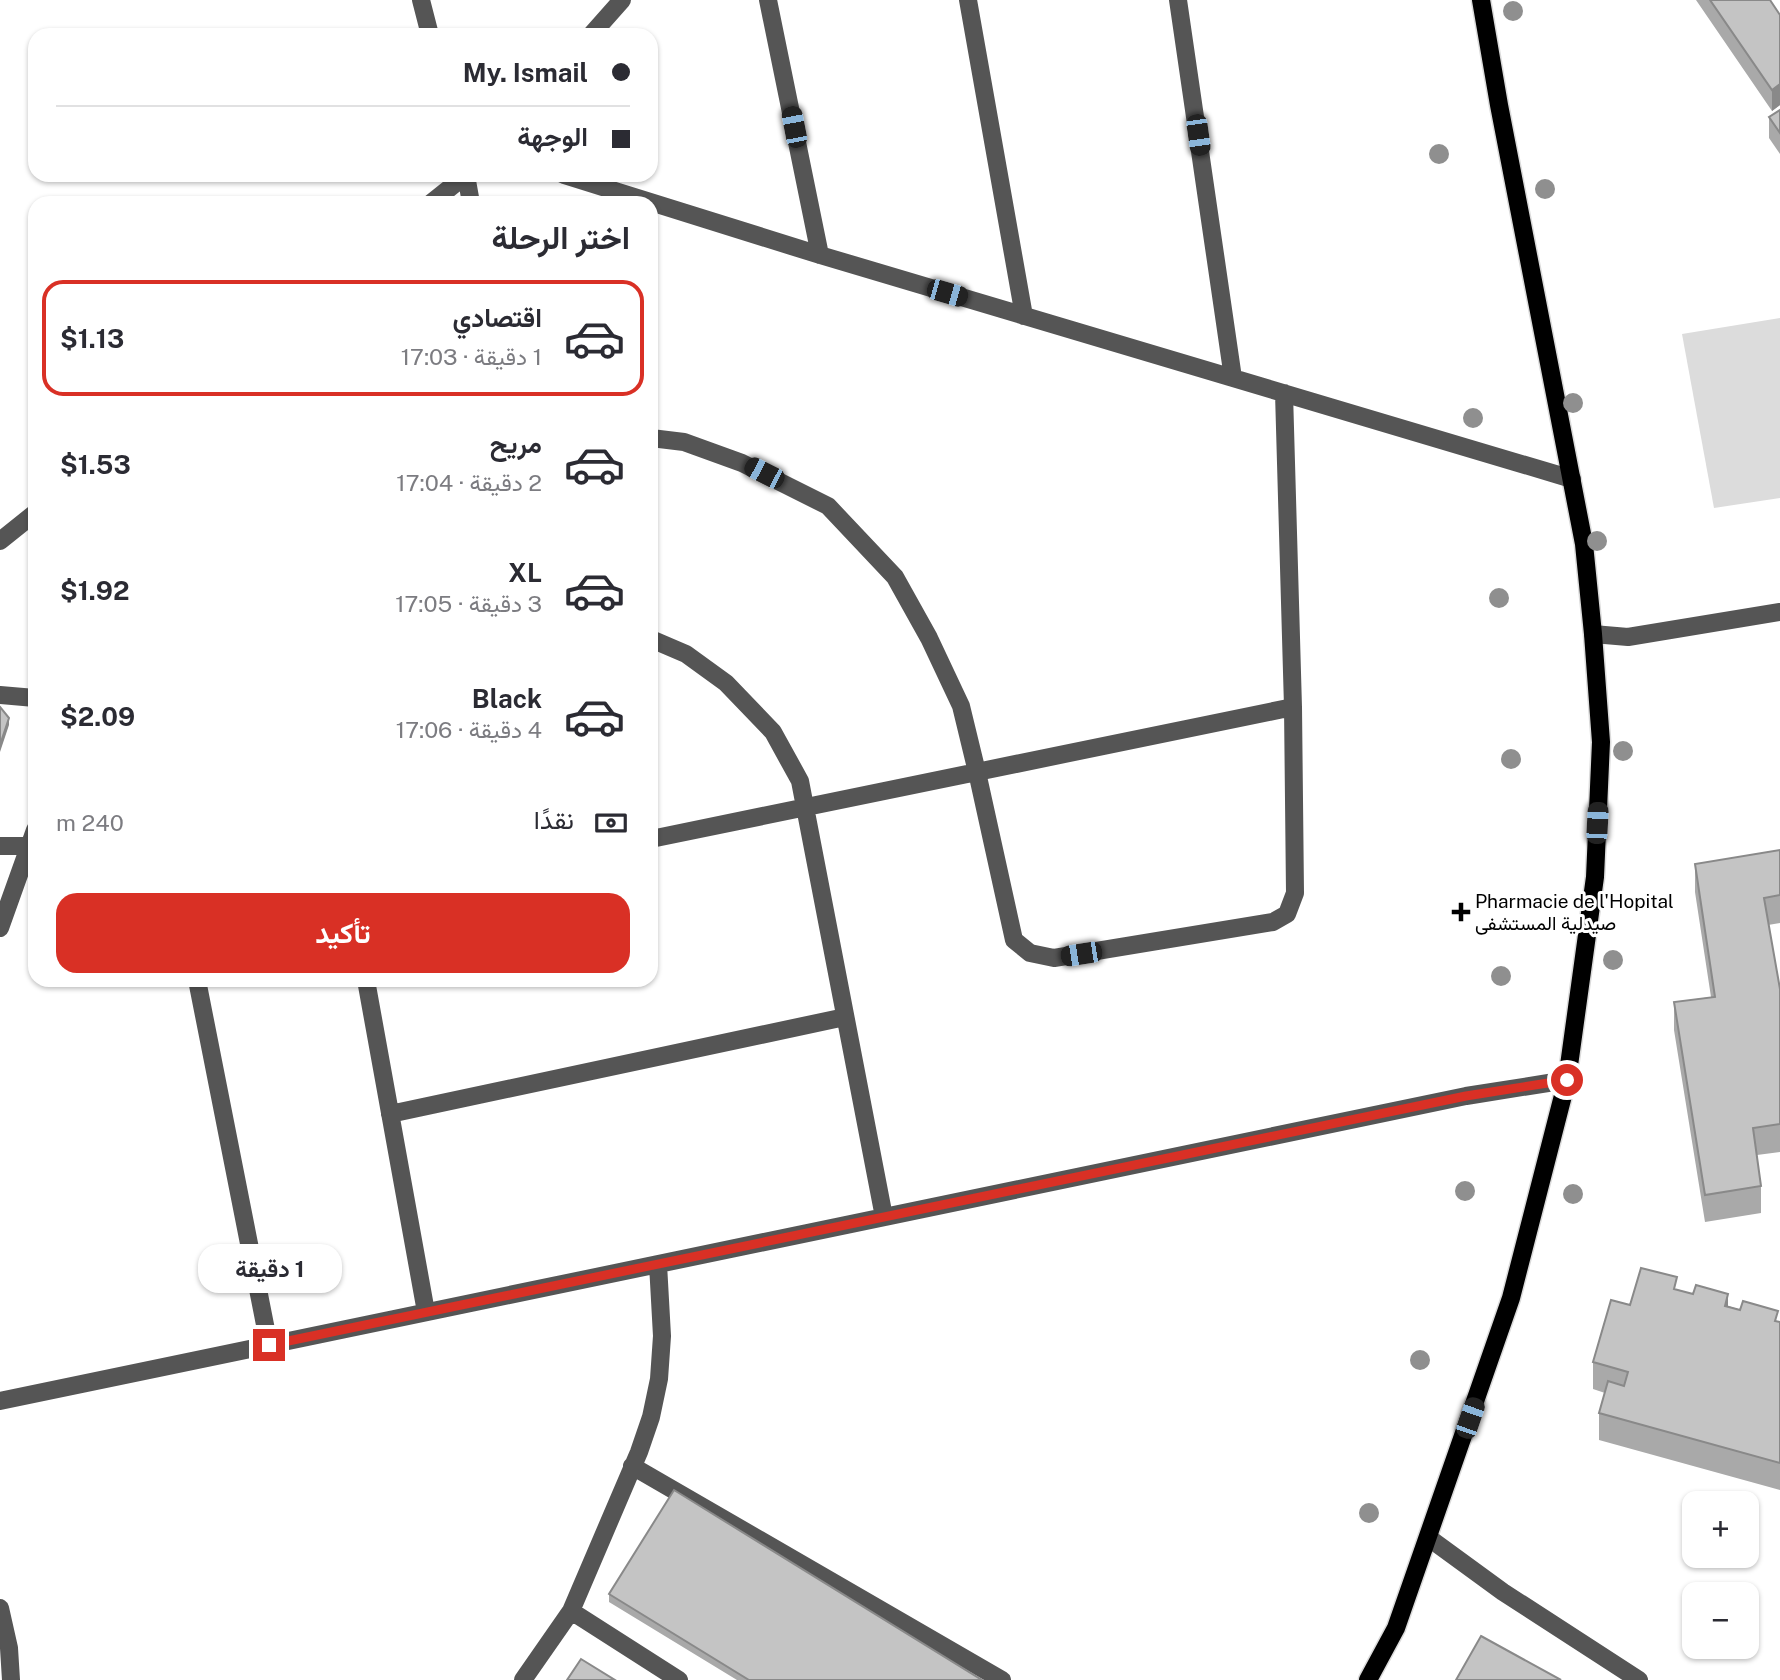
<!DOCTYPE html>
<html lang="ar">
<meta charset="utf-8">
<style>
:root{--surface:#fff;--page:#f2f2f3;--text:#2b2b33;--muted:#7c7c81;--line:#e1e1e2;--accent:#d93025}
body{margin:0;font-family:"Public Sans",Vazirmatn,sans-serif;background:var(--page);color:var(--text);direction:rtl;height:100vh;display:flex;flex-direction:column;font-size:26px;white-space:nowrap}
*{box-sizing:border-box;margin:0}
p{font-size:23px;color:var(--muted)}
.icon{flex:none;width:38px;height:38px;fill:none;stroke:currentColor;stroke-width:2;stroke-linecap:round;stroke-linejoin:round}
.map{position:relative;flex:1;overflow:hidden;direction:ltr}
.drawer{position:absolute;left:28px;top:196px;width:630px;height:791px;display:flex;flex-direction:column;background:var(--surface);border-radius:21px;box-shadow:0 2px 5px #0004;direction:rtl}
.drawer>*{flex:none}
.hud{position:absolute;left:28px;top:28px;width:630px;height:154px;border-radius:21px;box-shadow:0 2px 5px #0004;direction:rtl;display:grid;align-content:center;height:154px;padding:0 28px;background:var(--surface)}
.controls{position:absolute;left:1682px;top:1491px;display:grid;gap:14px}
.controls a{display:grid;place-items:center;width:77px;height:77px;border-radius:14px;background:var(--surface);box-shadow:0 2px 5px #0004;font-size:35px}
.end{position:absolute;width:32px;height:32px;margin:-16px;border:9px solid #d93025;background:#fff;box-shadow:0 0 0 4px #fff}
.from{border-radius:50%}
.bubble{position:absolute;height:49px;border-radius:21px;background:var(--surface);box-shadow:0 2px 5px #0004;font-size:23px;font-weight:700;line-height:49px;text-align:center;direction:rtl}
.car{position:absolute;width:21px;height:42px;margin:-21px -10px;border-radius:9px;box-shadow:0 0 5px 2px #0007;background:linear-gradient(#222 24%,#8ab4d8 0 40%,#222 0 76%,#8ab4d8 0 86%,#222 0)}
.hud b{display:flex;align-items:center;gap:24px;height:66px;font-size:26px}
.hud b+b{border-top:2px solid var(--line)}
.hud i{width:18px;height:18px;background:var(--text)}
ul{padding:0;list-style:none}
li{display:flex;align-items:center;gap:21px;height:116px;margin:0 14px 10px;padding:0 14px;border:4px solid transparent;border-radius:21px}
li div{flex:1}
li b{display:block;font-size:26px}
li em{font-style:normal;font-weight:700}
li.active{border-color:var(--accent)}
li>.icon{width:63px;height:63px;stroke-width:1.5}
h2{padding:0 28px;font-size:32px;line-height:84px}
.pay{display:flex;align-items:center;gap:18px;height:77px;padding:0 28px;font-size:26px}
.pay p{margin-inline-start:auto}
.cta{display:flex;gap:14px;margin-top:auto;padding:14px 28px}
.cta a{flex:1;height:80px;border-radius:21px;background:var(--accent);color:#fff;font-size:28px;font-weight:700;line-height:80px;text-align:center}
.map>svg:first-child{display:block}
.green{fill:#dcdcdc}
.lines{fill:none;stroke-linecap:round;stroke-linejoin:round}
.major-casing{stroke:#dbdbdb;stroke-width:21}
.minor{stroke:#555;stroke-width:18}
.major{stroke:#000;stroke-width:18}
.tree{fill:#8f8f8f}
.wall{fill:#a9a9a9}
.shaded-wall{fill:#898989}
.building{fill:#c4c4c4;stroke:#898989;stroke-width:2}
.route{stroke:#d93025;stroke-width:9}
.poi-dot{fill:#000;stroke:#fff;stroke-width:2.5}
.labels{text-anchor:middle;dominant-baseline:central;stroke-width:6;stroke-linejoin:round;paint-order:stroke}
.poi-label{font-size:19px;fill:#000;stroke:#fff;text-anchor:start}
</style>
<div class="map">
<svg width="1780" height="1680" viewBox="0 0 1780 1680">
<rect width="100%" height="100%" fill="#fff"/>
<path class="green" d="M1780,318V498L1714,508L1682,334Z"/>
<g class="lines">
<defs>
<path id="major" d="M1368,1680L1396,1628L1511,1298L1567,1080L1595,877L1601,742L1593,634L1584,544L1499,105L1481,0"/>
</defs>
<use href="#major" class="major-casing"/>
<path class="minor" d="M421,0L430,35
M768,0L820,255
M968,0L1024,316
M1178,0L1233,378
M591,35L622,0
M466,175L471,203
M564,175L820,255L1572,479
M431,203L466,175
M651,438L684,442L742,463L828,506L895,577L929,638L961,706L977,772L1014,940L1030,953L1054,958L1273,922L1287,914L1295,893L1293,707L1284,393
M0,541L35,513
M1593,634L1628,637L1780,612
M651,639L686,654L726,683L773,732L800,781L884,1217
M0,695L35,698
M651,839L1293,707
M0,846H28
M0,928L35,830
M197,980L269,1345
M366,980L426,1312
M390,1114L845,1017
M0,1401L1466,1096L1567,1080
M632,1466L1002,1680
M1429,1538L1503,1592L1639,1680
M0,1608L9,1648L11,1680
M571,1611L639,1452L651,1417L659,1379L662,1336L658,1264
M523,1680L571,1611L679,1680"/>
<use href="#major" class="major"/>
</g>
<g class="tree">
<circle cx="1513" cy="11" r="10"/>
<circle cx="1439" cy="154" r="10"/>
<circle cx="1545" cy="189" r="10"/>
<circle cx="1573" cy="403" r="10"/>
<circle cx="1473" cy="418" r="10"/>
<circle cx="1597" cy="541" r="10"/>
<circle cx="1499" cy="598" r="10"/>
<circle cx="1623" cy="751" r="10"/>
<circle cx="1511" cy="759" r="10"/>
<circle cx="1613" cy="960" r="10"/>
<circle cx="1501" cy="976" r="10"/>
<circle cx="1465" cy="1191" r="10"/>
<circle cx="1573" cy="1194" r="10"/>
<circle cx="1420" cy="1360" r="10"/>
<circle cx="1369" cy="1513" r="10"/>
</g>
<path class="wall" d="M1696,0H1770L1780,15V105L1772,111Z
M1780,110V154L1769,138V117Z
M1780,850V923L1768,925L1780,989V1152L1757,1155L1761,1186V1213L1705,1222L1674,1030V1002L1711,997L1695,892V864Z
M1677,1290L1780,1322V1490L1599,1440V1413L1605,1393L1593,1389V1362L1630,1305Z
M609,1594L982,1680H737L609,1602Z"/>
<path class="shaded-wall" d="M1780,84V105L1772,111V90Z
M9,718V725L0,752V745Z
M1728,1294V1321L1725,1306Z"/>
<path class="building" d="M1710,0H1770L1780,15V84L1772,90Z
M1780,110V133L1769,117Z
M0,707L9,718L0,745Z
M1780,850V895L1764,898L1780,989V1124L1753,1128L1761,1186L1705,1195L1674,1002L1715,997L1695,864Z
M1641,1268L1677,1277L1674,1289L1693,1294L1696,1285L1728,1294L1725,1306L1740,1310L1743,1301L1778,1311L1775,1321L1780,1322V1463L1599,1413L1608,1381L1624,1386L1628,1372L1593,1362L1611,1300L1630,1305Z
M674,1490L982,1680H749L609,1594Z
M1481,1636L1561,1680H1456Z
M581,1659L615,1680H567Z"/>
<g class="lines">
<path class="route" d="M269,1345L1466,1096L1567,1080"/>
</g>
<path class="poi-dot" d="M1457.5 901.5h7v7h7v7h-7v7h-7v-7h-7v-7h7z"/>
<g class="labels">
<g class="poi-label">
<text x="1475" y="901">Pharmacie de l'Hopital<tspan x="1475" dy="22">صيدلية المستشفى</tspan></text>
</g>
</g>
</svg>
<div class="controls">
<a>+</a>
<a>−</a>
</div>
<i class="end from" style="left:1567px;top:1080px"></i>
<i class="end" style="left:269px;top:1345px"></i>
<div class="bubble" style="left:198px;top:1244px;width:144px">1 دقيقة</div>
<i class="car" style="left:794px;top:127px;rotate:349deg"></i>
<i class="car" style="left:1198px;top:135px;rotate:172deg"></i>
<i class="car" style="left:947px;top:293px;rotate:106deg"></i>
<i class="car" style="left:764px;top:473px;rotate:297deg"></i>
<i class="car" style="left:1597px;top:823px;rotate:3deg"></i>
<i class="car" style="left:1081px;top:954px;rotate:261deg"></i>
<i class="car" style="left:1470px;top:1418px;rotate:19deg"></i>
<div class="hud">
<b><i class="from"></i>My. Ismail</b>
<b><i></i>الوجهة</b>
</div>
<section class="drawer">
<h2>اختر الرحلة</h2>
<ul>
<li class="active"><svg class="icon" aria-label="car" viewBox="0 0 24 24"><path d="M5 17H2v-5l4-1 3-4h7l3 4 3 1v5h-3M9 17h6M6 11h13"/><circle cx="7" cy="17" r="2"/><circle cx="17" cy="17" r="2"/></svg><div><b>اقتصادي</b><p>1 دقيقة · 17:03</p></div><em>$1.13</em></li>
<li><svg class="icon" aria-label="car" viewBox="0 0 24 24"><path d="M5 17H2v-5l4-1 3-4h7l3 4 3 1v5h-3M9 17h6M6 11h13"/><circle cx="7" cy="17" r="2"/><circle cx="17" cy="17" r="2"/></svg><div><b>مريح</b><p>2 دقيقة · 17:04</p></div><em>$1.53</em></li>
<li><svg class="icon" aria-label="car" viewBox="0 0 24 24"><path d="M5 17H2v-5l4-1 3-4h7l3 4 3 1v5h-3M9 17h6M6 11h13"/><circle cx="7" cy="17" r="2"/><circle cx="17" cy="17" r="2"/></svg><div><b>XL</b><p>3 دقيقة · 17:05</p></div><em>$1.92</em></li>
<li><svg class="icon" aria-label="car" viewBox="0 0 24 24"><path d="M5 17H2v-5l4-1 3-4h7l3 4 3 1v5h-3M9 17h6M6 11h13"/><circle cx="7" cy="17" r="2"/><circle cx="17" cy="17" r="2"/></svg><div><b>Black</b><p>4 دقيقة · 17:06</p></div><em>$2.09</em></li>
</ul>
<div class="pay"><svg class="icon" aria-label="cash" viewBox="0 0 24 24"><path d="M3 7h18v10H3z"/><circle cx="12" cy="12" r="2"/></svg>نقدًا<p>240 m</p></div>
<div class="cta"><a>تأكيد</a></div>
</section>
</div>
